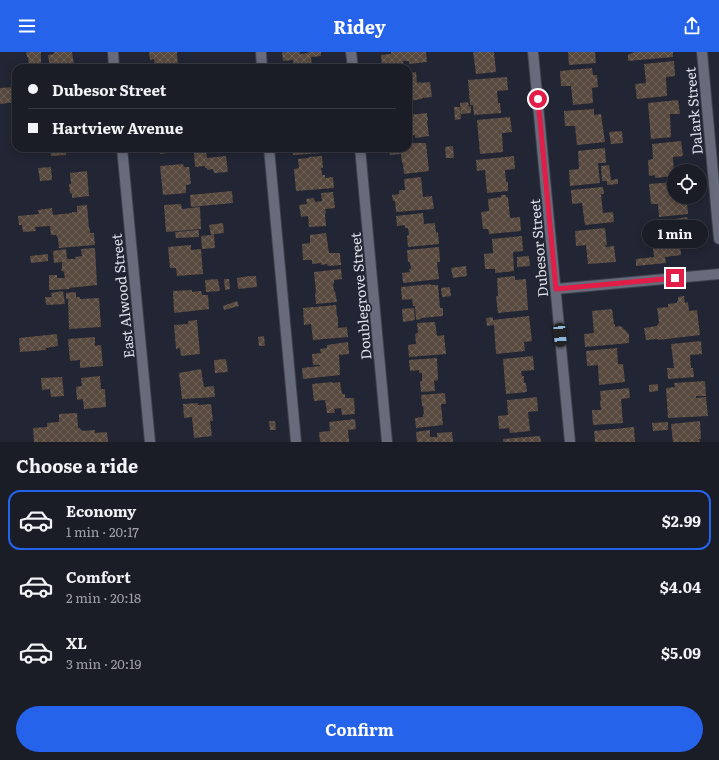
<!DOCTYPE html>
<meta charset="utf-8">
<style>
:root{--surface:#1a1c26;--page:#23252e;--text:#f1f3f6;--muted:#9fa1a7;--line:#383a43;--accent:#2563eb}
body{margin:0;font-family:Literata,serif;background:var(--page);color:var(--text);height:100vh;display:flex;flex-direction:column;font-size:15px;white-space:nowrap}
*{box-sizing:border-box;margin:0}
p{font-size:13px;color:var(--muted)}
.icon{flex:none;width:22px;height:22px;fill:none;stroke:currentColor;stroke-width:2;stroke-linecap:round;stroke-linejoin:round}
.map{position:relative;height:390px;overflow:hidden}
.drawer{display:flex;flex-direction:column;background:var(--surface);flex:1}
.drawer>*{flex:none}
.hud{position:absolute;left:12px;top:12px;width:400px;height:88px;border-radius:12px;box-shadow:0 2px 10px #0003,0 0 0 1px var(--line);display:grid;align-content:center;height:88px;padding:0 16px;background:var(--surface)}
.fabs{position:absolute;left:667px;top:112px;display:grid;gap:8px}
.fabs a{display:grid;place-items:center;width:40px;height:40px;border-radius:50%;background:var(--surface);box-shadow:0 2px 10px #0003,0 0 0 1px var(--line);font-size:20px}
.end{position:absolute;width:18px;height:18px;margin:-9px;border:5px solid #e11d48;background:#fff;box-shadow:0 0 0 2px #fff}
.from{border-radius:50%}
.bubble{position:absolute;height:28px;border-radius:14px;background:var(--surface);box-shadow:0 2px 10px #0003,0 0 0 1px var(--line);font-size:13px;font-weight:700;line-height:28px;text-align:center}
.car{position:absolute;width:12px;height:24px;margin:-12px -6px;border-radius:5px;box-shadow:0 0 3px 1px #0007;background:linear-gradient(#222 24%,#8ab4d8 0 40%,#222 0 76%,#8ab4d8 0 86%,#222 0)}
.hud b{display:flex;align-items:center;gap:14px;height:38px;font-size:15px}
.hud b+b{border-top:1px solid var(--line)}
.hud i{width:10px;height:10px;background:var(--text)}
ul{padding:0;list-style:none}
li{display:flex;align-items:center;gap:12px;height:60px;margin:0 8px 6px;padding:0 8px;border:2px solid transparent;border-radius:12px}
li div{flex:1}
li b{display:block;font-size:15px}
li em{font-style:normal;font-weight:700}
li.on{border-color:var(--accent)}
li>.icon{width:36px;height:36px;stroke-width:1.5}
h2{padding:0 16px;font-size:18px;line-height:48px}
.button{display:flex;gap:8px;margin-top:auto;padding:8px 16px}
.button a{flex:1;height:46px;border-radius:24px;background:var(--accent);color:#fff;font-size:16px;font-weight:700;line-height:46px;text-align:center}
header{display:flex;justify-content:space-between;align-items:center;height:52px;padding:0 16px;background:var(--accent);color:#fff;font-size:18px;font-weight:700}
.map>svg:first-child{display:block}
.building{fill:url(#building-cross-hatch)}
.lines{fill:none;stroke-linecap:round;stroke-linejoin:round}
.minor-casing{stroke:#3d404c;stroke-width:12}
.minor{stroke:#676b7b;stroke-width:10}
.route{stroke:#e11d48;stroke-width:5}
.labels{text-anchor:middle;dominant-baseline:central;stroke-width:3.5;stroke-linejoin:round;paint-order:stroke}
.street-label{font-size:14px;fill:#dddfe9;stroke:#222533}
</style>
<header><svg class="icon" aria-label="menu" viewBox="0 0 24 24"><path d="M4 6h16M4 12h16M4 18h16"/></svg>Ridey<svg class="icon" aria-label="share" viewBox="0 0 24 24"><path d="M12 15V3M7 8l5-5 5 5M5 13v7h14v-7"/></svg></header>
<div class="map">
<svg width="719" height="390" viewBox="0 0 719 390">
<defs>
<pattern id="building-cross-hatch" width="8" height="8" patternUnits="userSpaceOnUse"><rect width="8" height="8" fill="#58493f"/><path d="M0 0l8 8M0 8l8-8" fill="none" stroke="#70635b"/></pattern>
</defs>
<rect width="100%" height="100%" fill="#222533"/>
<path class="building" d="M26,0H41V13L29,14L28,5H27Z
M54,0H72L74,13H77V16H55V15H50L48,3L54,2Z
M149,0H177L178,16H155L154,7L150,8Z
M282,0H300V2L308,1V0H321V4L311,5L312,15H311V16H294L293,8L283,9Z
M391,0H426L427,10L409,12V9H403L404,14L382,16L381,3L391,2Z
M473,0H494L496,20L476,22Z
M568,0H595L596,11L569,13Z
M634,0H673V5L628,9V3Z
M674,9L675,24L666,25L667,44L637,47L635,32L646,31L644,12Z
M408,16H409L410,21L416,20L417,31L421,30V31L430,30L432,45L422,46V47L408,49Z
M592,16L593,23H597L598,35L592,36L593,51L573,53L571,34H561L560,19Z
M507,25L508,38L497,39L498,51H500L501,61L474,63L473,53H470L468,28Z
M14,35L16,50L0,52V36Z
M678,48L680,62H670L671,85L651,87L648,51Z
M468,50L469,55L471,54V61L461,62L460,51Z
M454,55H460L461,67L455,68Z
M594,57V63L601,62L605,90L577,93L575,74H565L564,59Z
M427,61V65H428V68L427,69L429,84L415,86V83L408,84V63Z
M510,65L512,80L502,81L503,100L480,102L477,68Z
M622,79L623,91L611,92L609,80Z
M408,88H411V91H426L429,119L404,122L403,111H402L401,102L390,103L389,96H408Z
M681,89L683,104L673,105L674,124L655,126V123L649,124L648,108L653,107L652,92Z
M453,94L454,106H446L445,95Z
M50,96H82V100L66,101V103L51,104Z
M159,96H182V99L160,102Z
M293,96H322V101L293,103Z
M605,96L606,111H598L600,131L570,134L569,118L579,117L578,99Z
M206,100L207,106L226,104L228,120L214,121L213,117L207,118V116H205V114L195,115L194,101Z
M322,104L323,116H321L322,123H325V126L333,125L334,136L296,139L294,117L299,116L298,107L309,106L308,105Z
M514,104L515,117L505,118L506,130H508V139L487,141L485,118L477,119L476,108Z
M183,112L184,115H189L191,132L186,133V141L163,143L160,114Z
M609,113L611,128L618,127V132L607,133V129H602L601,114Z
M51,115L52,128L40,129L38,116Z
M87,119L89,144L72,146V141L70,142L69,132H71L70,121Z
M421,125L423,145L432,144L434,157L396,160L395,149H393L392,143L399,142V138H405L404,127Z
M674,130V145H676L677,150L687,149L688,162L659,165L658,152H651L649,132Z
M603,135L604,142H601L603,161L613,160L614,170L585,173L582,151L572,152L571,138Z
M232,139L233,151L191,155L190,143Z
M333,140L335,156L325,157L326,161L325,162L326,174L309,175L308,164L301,165L299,153L307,152L306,147L314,146L315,150L322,149L321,141Z
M501,143H506V145H508L510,166L520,165L521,179L489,182L488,177H483L481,160L489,159L488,147L501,145Z
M181,152L182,157L200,155L201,177L166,180L164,153Z
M87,153L89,177H90V181H94L95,193L59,196L58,186L56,183H51L50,174L35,175L36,179L23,180L22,173H19L18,164L39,162L38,158L52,156L53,163L72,161V160H77V154Z
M423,161L424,172L435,171L436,181L438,180L439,192L408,195L407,184L409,183L408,176H405V173L397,174L396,164Z
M687,165L688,168L689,167L690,180L679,181L681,203L665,205L666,211L636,214V207L654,205L650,171L675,169V167Z
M223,171L224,181L214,182L215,196L202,197L201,184L211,183L209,173Z
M605,176L607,193H605L606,195L614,194L616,210L588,212L586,193L576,194L575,179Z
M199,178V185L176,186L175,180Z
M326,181L329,201H340L341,213L328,214L327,212L321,213V211L312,212V208H303L302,192L310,191V183Z
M522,184L523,199L513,200L514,219L495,221V217H485L484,202L493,201L492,187Z
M191,193V198L201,197L203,222L177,224L176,216H170L168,195Z
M439,195L440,210H437L439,227L403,231L402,221L410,220L409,217H411L410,210H408L407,198Z
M95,196L97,233L69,236L70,237L49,238V223H57V226H65L64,220L61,218L62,216V210L54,211L53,199L66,197L67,207H75V205L82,204L81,197Z
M48,202V209L31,211L30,204Z
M529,204L530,214L517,215V205Z
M466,214L467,224L453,226L451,216Z
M341,217L342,227L334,228V231L333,232L334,239H335L337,250L316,252L315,241H316L314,220Z
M250,224H256L257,235L238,237L237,226Z
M515,224V228L526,227L528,258L498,261L496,244H498L497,226Z
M218,227L220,239L206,240L205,228Z
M224,227H229L230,237L225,238Z
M431,232V233H438L440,256H443V264L421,266V267L416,268L415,254H413L412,247L402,248L401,235Z
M450,235L451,244L442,245L441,236Z
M192,238V240L201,239L202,243H208L209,257L174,261L173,239Z
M63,239L65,252L46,253L45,245H52L51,241Z
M76,240V245H80V247L99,246L101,275L69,277L68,247H66V241Z
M684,244L685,251L688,250L689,259L697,258L700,283L658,288V287L646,288L644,276L657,274L659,270L657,256L668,255V252L677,251V249H678V245Z
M237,249L239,254L224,258L223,254Z
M336,253L337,265H338V276L347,275L348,285L313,288L311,272L304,273L303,256Z
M414,256L415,268L403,270L402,257Z
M612,257L614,272H615V275L620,274L622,275L629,282V291L585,295L584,282L594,281L592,259Z
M529,264L532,289L524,290L525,299L496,302L494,273L487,274L486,266L493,265V268Z
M197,268L200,302L181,304L180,296L176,297L174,273L188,272V269Z
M435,270L437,284L444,283L446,302L409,305L408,293L416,292L415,282L418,281L417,271Z
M57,282L58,294L46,296V298L20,300L19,286Z
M264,284L265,294H259L258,285Z
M95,285V294L101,293L103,314L80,316V308L70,309L68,287Z
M701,289L702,302L690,303L691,316H693L694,325L668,327L667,316H674L671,292Z
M348,290L349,302L339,303L340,323L303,327L302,316L320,314V313H313L312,302L321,301L320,297L327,296V293Z
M617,296L618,312H623L625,330L599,333L598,313L587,314L586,299Z
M533,304L534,318L521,319L522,324H524V331H526L527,340L506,342L503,307Z
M437,306L438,328L434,329L435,339L421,340L420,329H422V321H419V318L410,319L409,308Z
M226,307L228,320L215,321L214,308Z
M201,317L204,335L214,334L215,345L182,347L179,321Z
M100,324L101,337H105L106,355L84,357L83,347L77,348L76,335L82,334L81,326Z
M62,325L64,344L51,345L50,337L42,338L41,326Z
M705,329L706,344H696V346L706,345L708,364L668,366L666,336L675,335L674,331Z
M332,330V331L340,330L342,342H345V346H354L355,362L342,363L341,356L334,357L335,361H327L325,348L314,349L312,332Z
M658,332V339L649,340V333Z
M629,336L630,346L621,347L623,371L593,373L592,358H601L600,349L601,348L600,339Z
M445,341L446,352H441L443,373L416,376L415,366L423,365V362H424L423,354H422L421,343Z
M537,345L538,359L528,360L530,379L510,381L509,376L499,377L498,364L508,363L507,348Z
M198,351V353L211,352L213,369H210L212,384L194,386L192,365L184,366L183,352Z
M77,361L78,375L83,379L95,378V381L107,380L108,390H34L33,376L47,375V371L59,370V362Z
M355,367L356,377L348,378L349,390H320L319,380L330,379L329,370Z
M269,369H275L276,378H270Z
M700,369L701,387H699L700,390H673L671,372Z
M668,370V378L653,379L652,371Z
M634,375L635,390H595L594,379Z
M430,378V385H437V381L452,380L453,390H417L416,380Z
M540,384L541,390H503V387Z"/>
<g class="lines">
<defs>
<path id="minor" d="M113,0L114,16
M261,0L262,16
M351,0L353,16
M533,0L570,390
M702,0L719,187
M122,96L150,390
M269,96L296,390
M360,96L387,390
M556,237L719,222"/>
</defs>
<use href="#minor" class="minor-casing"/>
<use href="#minor" class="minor"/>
</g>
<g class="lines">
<path class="route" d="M538,47L556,237L675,226"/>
</g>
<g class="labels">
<g class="street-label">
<text transform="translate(693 59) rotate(-95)">Dalark Street</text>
<text transform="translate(538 196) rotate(-95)">Dubesor Street</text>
<text transform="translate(122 244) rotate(-96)">East Alwood Street</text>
<text transform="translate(360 244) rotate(-95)">Doublegrove Street</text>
</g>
</g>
</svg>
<div class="fabs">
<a><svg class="icon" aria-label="locate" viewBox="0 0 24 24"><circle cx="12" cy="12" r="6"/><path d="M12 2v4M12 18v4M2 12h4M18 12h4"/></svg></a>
</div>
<i class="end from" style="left:538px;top:47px"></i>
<i class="end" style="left:675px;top:226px"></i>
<div class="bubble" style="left:642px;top:168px;width:66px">1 min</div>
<i class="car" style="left:560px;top:283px;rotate:175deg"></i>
<div class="hud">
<b><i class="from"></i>Dubesor Street</b>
<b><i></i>Hartview Avenue</b>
</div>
</div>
<section class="drawer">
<h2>Choose a ride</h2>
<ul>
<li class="on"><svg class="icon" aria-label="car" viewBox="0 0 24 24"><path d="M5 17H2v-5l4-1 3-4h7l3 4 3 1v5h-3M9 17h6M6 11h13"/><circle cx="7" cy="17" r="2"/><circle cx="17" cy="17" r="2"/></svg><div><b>Economy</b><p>1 min · 20:17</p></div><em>$2.99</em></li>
<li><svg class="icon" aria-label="car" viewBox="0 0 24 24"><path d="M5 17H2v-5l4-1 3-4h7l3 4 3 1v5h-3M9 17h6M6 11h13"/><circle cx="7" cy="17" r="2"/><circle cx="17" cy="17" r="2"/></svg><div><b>Comfort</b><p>2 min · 20:18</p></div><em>$4.04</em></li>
<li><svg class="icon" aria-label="car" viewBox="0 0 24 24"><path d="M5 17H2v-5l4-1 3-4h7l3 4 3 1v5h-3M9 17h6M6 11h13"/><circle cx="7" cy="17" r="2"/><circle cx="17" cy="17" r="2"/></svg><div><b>XL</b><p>3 min · 20:19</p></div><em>$5.09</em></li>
</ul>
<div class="button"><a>Confirm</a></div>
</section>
